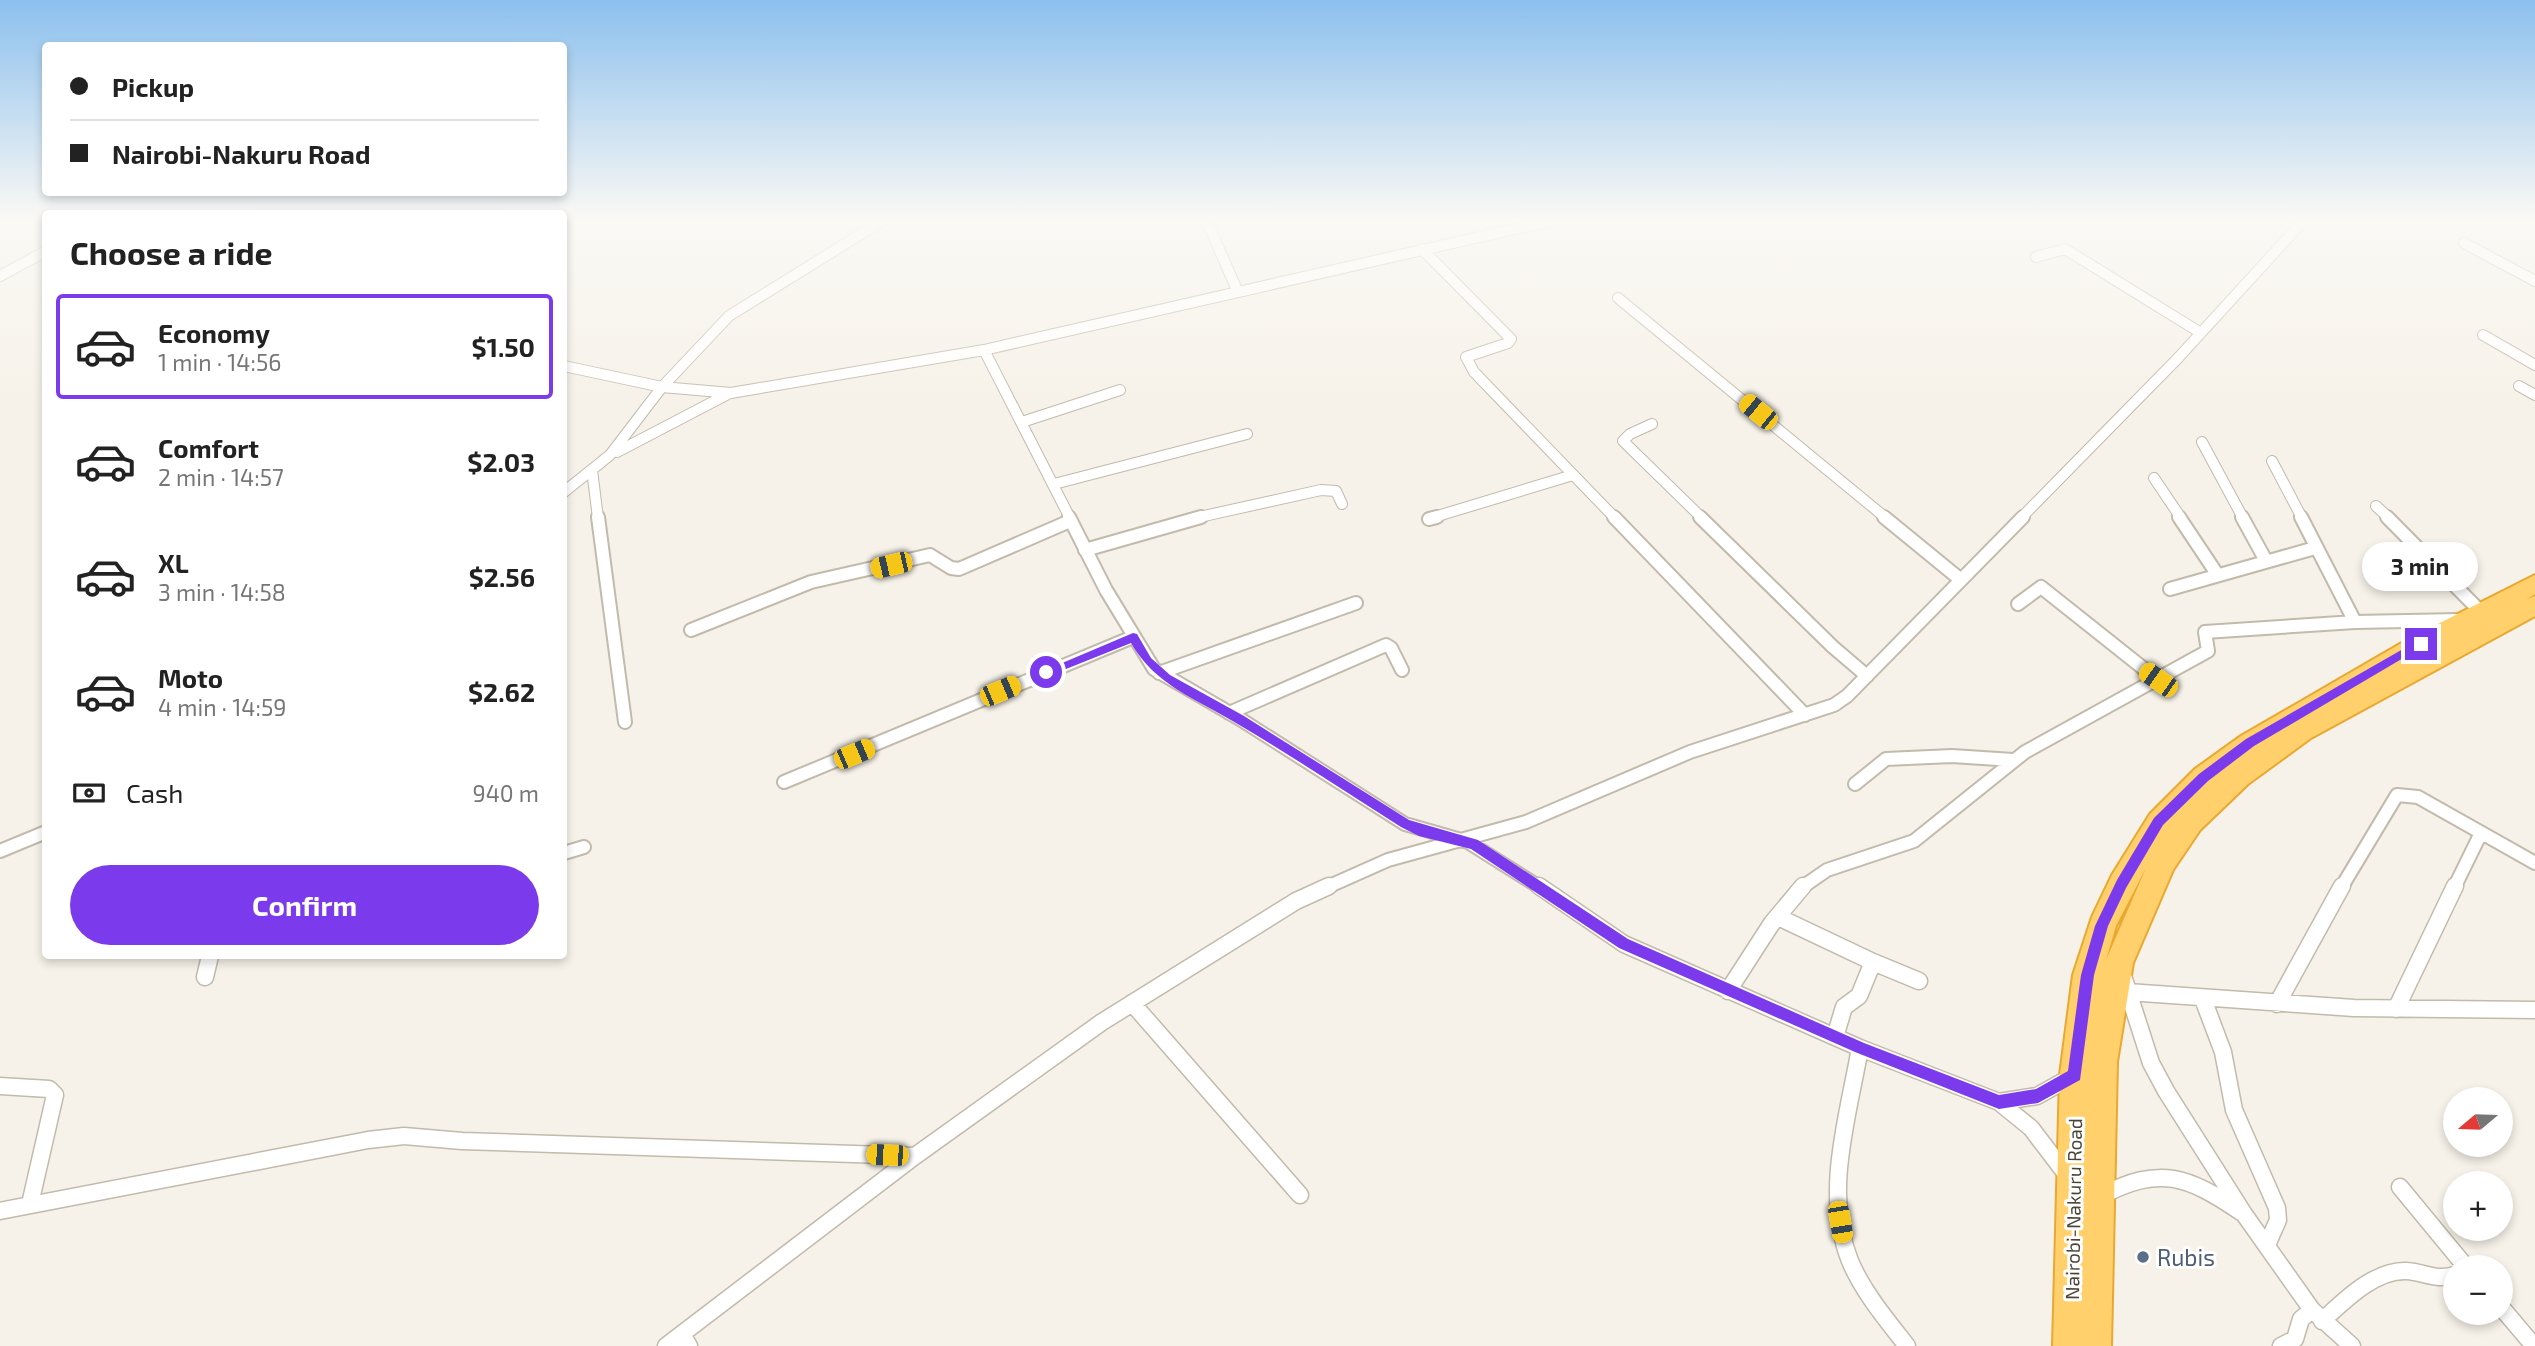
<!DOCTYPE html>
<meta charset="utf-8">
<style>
:root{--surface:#fff;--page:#f6f6f6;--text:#222;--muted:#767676;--line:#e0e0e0;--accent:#7c3aed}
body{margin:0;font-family:"Exo 2",sans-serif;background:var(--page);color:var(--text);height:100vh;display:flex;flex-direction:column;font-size:26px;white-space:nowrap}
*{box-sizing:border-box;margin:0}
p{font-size:23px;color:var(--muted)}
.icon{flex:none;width:38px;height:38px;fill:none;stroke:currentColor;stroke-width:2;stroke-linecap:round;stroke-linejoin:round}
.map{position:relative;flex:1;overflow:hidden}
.panel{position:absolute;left:42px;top:210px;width:525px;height:749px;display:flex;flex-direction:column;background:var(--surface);border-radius:7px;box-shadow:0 4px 10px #0003}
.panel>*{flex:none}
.hud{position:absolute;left:42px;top:42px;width:525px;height:154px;border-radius:7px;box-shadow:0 4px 10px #0003;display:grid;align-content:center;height:154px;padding:0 28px;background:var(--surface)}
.needle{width:46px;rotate:251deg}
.fabs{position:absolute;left:2443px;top:1087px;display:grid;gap:14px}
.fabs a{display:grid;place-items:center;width:70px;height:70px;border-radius:50%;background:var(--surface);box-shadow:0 4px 10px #0003;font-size:35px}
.end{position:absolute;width:32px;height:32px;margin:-16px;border:9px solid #7c3aed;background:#fff;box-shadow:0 0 0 4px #fff}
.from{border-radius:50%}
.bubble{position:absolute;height:49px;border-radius:24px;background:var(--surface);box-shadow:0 4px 10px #0003;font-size:23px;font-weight:700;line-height:49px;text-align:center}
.car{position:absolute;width:21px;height:42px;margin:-21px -10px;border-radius:9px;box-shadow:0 0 5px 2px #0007;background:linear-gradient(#f5c518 24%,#345 0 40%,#f5c518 0 76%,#345 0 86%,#f5c518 0)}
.hud b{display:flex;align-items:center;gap:24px;height:66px;font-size:26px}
.hud b+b{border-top:2px solid var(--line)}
.hud i{width:18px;height:18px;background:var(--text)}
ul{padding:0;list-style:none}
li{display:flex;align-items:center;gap:21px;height:105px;margin:0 14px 10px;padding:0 14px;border:4px solid transparent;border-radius:7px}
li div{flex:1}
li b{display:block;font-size:26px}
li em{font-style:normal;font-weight:700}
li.current{border-color:var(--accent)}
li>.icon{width:63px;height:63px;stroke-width:1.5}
h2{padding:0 28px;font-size:32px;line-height:84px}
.pay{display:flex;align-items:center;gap:18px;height:77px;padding:0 28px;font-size:26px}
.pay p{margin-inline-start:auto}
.button{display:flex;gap:14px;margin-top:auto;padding:14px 28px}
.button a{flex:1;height:80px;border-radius:42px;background:var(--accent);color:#fff;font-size:28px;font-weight:700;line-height:80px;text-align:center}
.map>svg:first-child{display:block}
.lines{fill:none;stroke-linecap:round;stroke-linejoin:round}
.street-far2-casing{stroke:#c2baab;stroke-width:12}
.street-far1-casing{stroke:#c2baab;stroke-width:16}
.street-casing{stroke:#c2baab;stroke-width:19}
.highway-casing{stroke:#e9a831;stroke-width:4}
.street-far2{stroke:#fff;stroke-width:10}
.street-far1{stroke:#fff;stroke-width:12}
.street{stroke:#fff;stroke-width:16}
.highway{fill:#ffd06b;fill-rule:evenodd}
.route{fill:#7c3aed}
.service-dot{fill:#5c6f8a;stroke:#fff;stroke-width:2.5}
.labels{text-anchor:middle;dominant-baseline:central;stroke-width:6;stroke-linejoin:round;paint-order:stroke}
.street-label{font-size:19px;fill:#4a4337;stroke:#fff}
.near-service-label{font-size:23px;fill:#4e5e75;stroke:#fff;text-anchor:start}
</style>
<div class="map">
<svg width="2535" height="1346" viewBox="0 0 2535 1346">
<rect width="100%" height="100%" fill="#f6f2e9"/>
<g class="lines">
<defs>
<path id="street-far2" d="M1206,219L1237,290
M2529,219L2535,223
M2464,243L2535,281
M1422,249L1511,339L1508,343L1466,357L1474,372L1615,518
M2036,257L2065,249L2201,333
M0,276L46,251
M1618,298L1886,518
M2483,335L2535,365
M984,350L1558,219
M564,366L662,387L731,393L984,350L1070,518
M2519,386L2535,395
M1022,422L1120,390
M1652,424L1630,434L1623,441L1702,518
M2202,442L2243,518
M617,452L728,394
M2272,461L2302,518
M592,470L598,518
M2154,478L2181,518
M1054,484L1247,434
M564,492L610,455L662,387L729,316L885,219
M2376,506L2389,518
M1195,518L1321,490L1336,491L1342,504
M1431,518L1573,475
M2021,518L2179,357L2305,219"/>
<path id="street-far1" d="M598,517L625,722
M1069,517L1106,590L1154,669L1240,719L1405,824L1468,842L1541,888
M1614,517L1805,715
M1700,517L1833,647L1867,676
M1884,517L1961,580
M2179,517L2217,574
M2242,517L2265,559
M2301,517L2355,622
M2387,517L2482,613
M1429,519L1437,517
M1085,550L1201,517
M2170,589L2315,548
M2018,604L2041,587L2158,680
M691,630L811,582L930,555L951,568L959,569L1070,521
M1159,673L1356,603
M1229,713L1386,645L1391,648L1402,670
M784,782L1133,637
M1855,784L1886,759L1952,756L2013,760
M0,851L46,832
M564,853L584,847
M1325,888L1388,860L1526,822L1690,752L1834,705L1847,696L2023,517
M1801,888L1827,870L1914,841L2025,752L2208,651L2205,632L2355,622L2459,620
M2341,888L2397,795L2418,797L2535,863
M2454,888L2481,833"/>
<path id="street" d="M1539,886L1624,944L1860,1048L1999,1102L2031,1128L2066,1174
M1778,917L1873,962
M2123,976L2151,1063L2166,1091L2244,1214L2312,1310L2352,1346
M205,977L210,956
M1728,991L1772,923L1803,886
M2128,992L2354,1008L2535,1010
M2203,999L2223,1052L2234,1110L2277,1208L2278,1220L2267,1245
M1132,1003L1300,1195
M2277,1004L2342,886
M2396,1009L2455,886
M1835,1037L1844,1007L1859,996L1873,962L1919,981
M1860,1048C1848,1117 1823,1193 1850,1261C1863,1292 1886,1319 1907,1346
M0,1086L49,1089L55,1095L30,1204
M1999,1102L2037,1096L2073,1076
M2400,1187L2466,1267
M2101,1196C2161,1165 2187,1176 2241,1212
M0,1211L368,1140L404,1136L462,1141L915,1156
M2501,1307L2534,1346
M2322,1321C2344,1301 2374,1270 2406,1271C2425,1272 2435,1281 2455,1275
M682,1334L689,1346
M666,1346L915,1156L1102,1022L1296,901L1329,886
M2281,1346L2295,1339L2301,1319L2312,1310"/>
<path id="highway" d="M2535,575V594L2527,599L2535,596V616L2311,738L2248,784L2200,830L2173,870L2133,963L2117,1062L2111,1346H2053L2060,1075L2073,975L2092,917L2112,875L2150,814L2195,769L2241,736L2412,637ZM2146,868L2106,960L2116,926Z"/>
</defs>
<use href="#street-far2" class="street-far2-casing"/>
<use href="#street-far1" class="street-far1-casing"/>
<use href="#street" class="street-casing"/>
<use href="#highway" class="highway-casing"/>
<use href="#street-far2" class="street-far2"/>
<use href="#street-far1" class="street-far1"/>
<use href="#street" class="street"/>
<use href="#highway" class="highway"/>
</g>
<linearGradient id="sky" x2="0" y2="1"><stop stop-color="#8cc0ee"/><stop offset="0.54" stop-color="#fbf9f5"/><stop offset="1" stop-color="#fbf9f5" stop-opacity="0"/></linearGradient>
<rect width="2535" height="408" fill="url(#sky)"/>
<path class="route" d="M1133,633L1137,634L1151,658L1170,675L1244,716L1409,820L1478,840L1628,939L1864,1043L1999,1095L2036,1089L2068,1071L2081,975L2095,926L2117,880L2154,818L2199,774L2246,739L2417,641L2427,644L2254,746L2208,781L2163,825L2126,888L2108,926L2094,975L2080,1080L2038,1103L1999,1109L1855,1052L1619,948L1471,849L1419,836L1401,827C1346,792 1292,756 1236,723C1195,698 1156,686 1131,643L1046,677L1041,672Z"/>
<circle class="service-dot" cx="2143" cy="1257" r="7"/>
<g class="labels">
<g class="street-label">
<text transform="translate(2073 1209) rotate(-89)">Nairobi-Nakuru Road</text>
</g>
<g class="near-service-label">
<text x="2157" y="1257">Rubis</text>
</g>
</g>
</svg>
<div class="fabs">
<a><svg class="needle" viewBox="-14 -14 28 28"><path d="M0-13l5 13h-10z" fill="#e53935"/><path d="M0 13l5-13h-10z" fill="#767676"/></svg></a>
<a>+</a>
<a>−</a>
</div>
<i class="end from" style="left:1046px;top:672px"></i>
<i class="end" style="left:2421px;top:644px"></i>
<div class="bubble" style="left:2362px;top:542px;width:116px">3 min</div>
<i class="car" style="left:1758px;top:412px;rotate:309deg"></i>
<i class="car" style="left:891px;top:565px;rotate:257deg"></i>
<i class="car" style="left:2158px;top:680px;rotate:305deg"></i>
<i class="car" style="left:1000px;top:691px;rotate:67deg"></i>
<i class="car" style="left:854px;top:754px;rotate:67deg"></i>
<i class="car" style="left:887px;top:1155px;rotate:272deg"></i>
<i class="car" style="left:1840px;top:1222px;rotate:170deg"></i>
<div class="hud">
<b><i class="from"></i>Pickup</b>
<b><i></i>Nairobi-Nakuru Road</b>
</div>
<section class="panel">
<h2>Choose a ride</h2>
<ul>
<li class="current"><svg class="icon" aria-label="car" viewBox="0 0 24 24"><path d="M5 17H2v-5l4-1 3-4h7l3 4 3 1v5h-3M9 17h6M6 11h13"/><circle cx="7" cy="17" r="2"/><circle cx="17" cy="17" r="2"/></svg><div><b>Economy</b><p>1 min · 14:56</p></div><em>$1.50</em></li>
<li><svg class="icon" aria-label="car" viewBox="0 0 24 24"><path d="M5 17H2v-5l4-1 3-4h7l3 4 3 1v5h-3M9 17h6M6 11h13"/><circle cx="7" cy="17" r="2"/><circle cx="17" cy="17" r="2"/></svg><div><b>Comfort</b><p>2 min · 14:57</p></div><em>$2.03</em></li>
<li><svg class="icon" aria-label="car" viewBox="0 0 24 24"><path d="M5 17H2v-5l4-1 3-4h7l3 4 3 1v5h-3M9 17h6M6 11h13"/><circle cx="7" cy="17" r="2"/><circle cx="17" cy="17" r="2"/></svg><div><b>XL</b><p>3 min · 14:58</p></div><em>$2.56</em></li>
<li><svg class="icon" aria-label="car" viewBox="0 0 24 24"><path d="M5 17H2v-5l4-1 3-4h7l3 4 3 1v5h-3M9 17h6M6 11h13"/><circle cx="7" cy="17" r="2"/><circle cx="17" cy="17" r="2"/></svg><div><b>Moto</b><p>4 min · 14:59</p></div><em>$2.62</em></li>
</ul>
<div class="pay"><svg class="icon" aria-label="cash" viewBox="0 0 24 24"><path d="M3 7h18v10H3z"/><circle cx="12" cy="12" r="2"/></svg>Cash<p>940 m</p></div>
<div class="button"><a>Confirm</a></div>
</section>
</div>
